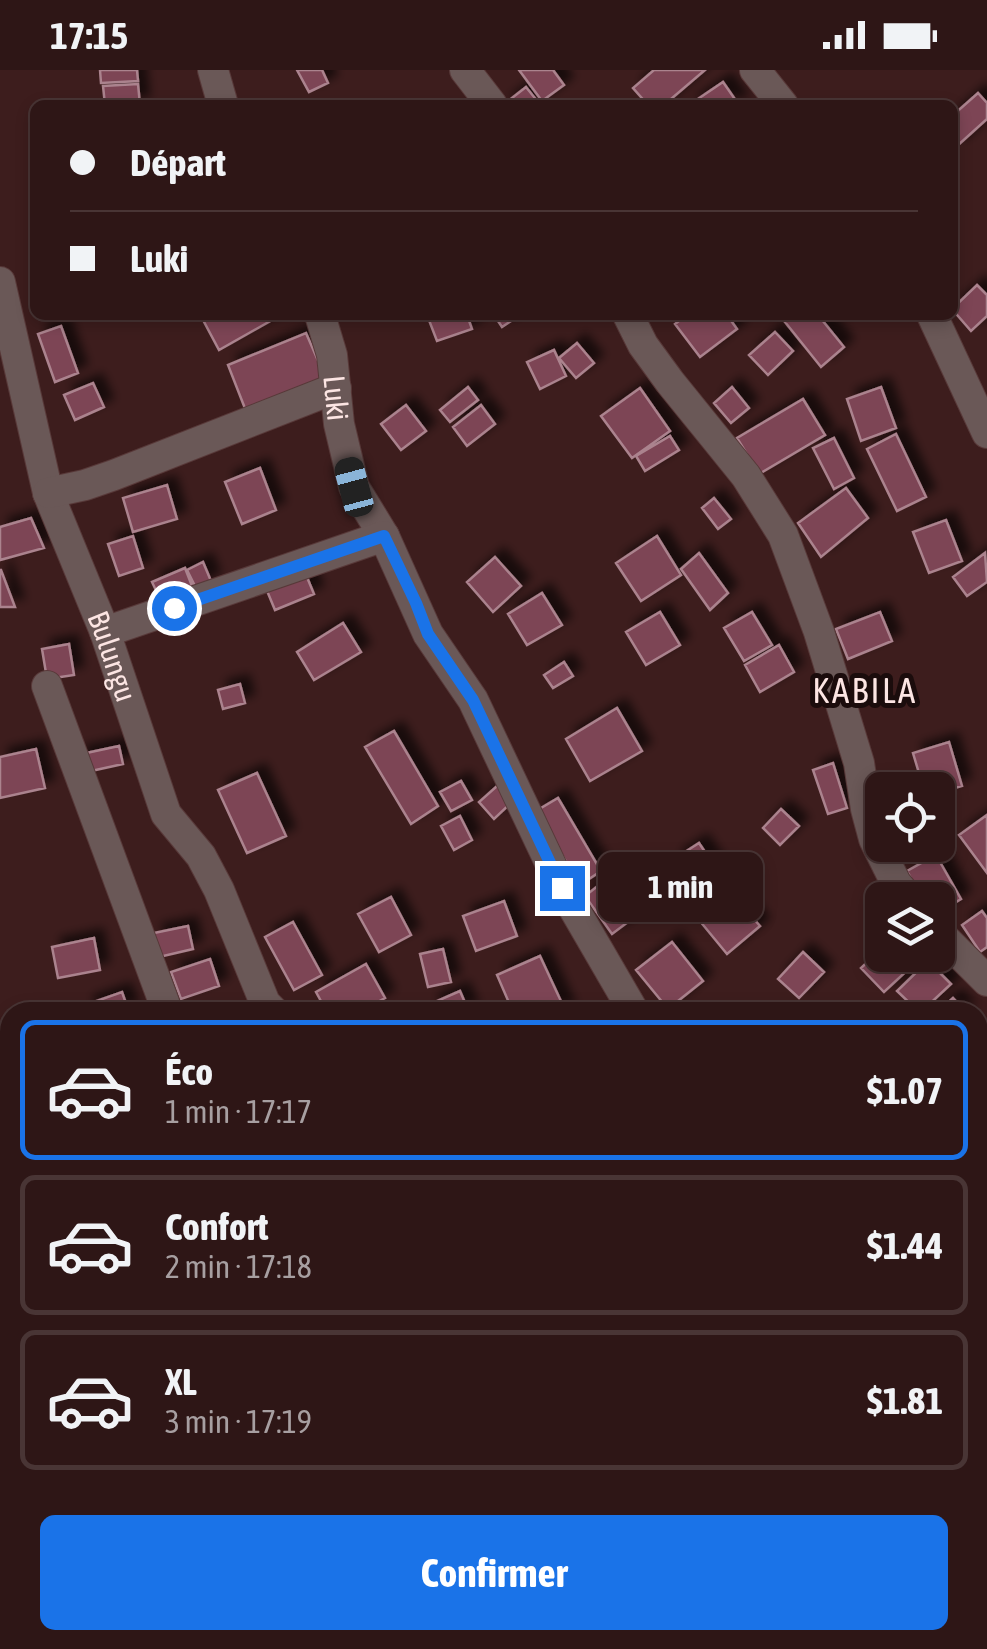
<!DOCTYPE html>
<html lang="fr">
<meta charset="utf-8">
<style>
:root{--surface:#2e1616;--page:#3a2323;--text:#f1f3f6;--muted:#a79fa1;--line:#493535;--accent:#1a73e8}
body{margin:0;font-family:"Asap Condensed",sans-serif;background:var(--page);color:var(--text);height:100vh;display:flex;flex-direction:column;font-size:38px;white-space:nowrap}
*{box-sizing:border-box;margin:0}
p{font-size:32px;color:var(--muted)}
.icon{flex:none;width:55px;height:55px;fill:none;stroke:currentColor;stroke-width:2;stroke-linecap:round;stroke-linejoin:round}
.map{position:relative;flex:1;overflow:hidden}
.drawer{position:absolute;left:0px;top:932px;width:988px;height:648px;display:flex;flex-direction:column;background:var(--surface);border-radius:30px 30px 0 0;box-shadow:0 5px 15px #0003,0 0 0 2px var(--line)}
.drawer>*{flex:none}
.hud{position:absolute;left:30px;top:30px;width:928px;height:220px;border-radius:15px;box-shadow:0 5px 15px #0003,0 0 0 2px var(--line);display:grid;align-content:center;height:220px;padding:0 40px;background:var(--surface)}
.buttons{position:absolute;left:865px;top:702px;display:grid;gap:20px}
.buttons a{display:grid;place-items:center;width:90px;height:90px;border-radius:15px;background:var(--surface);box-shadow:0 5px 15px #0003,0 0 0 2px var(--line);font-size:50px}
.end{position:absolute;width:45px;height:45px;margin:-22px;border:12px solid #1a73e8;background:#fff;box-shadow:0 0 0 5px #fff}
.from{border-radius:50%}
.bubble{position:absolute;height:70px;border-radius:15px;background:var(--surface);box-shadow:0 5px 15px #0003,0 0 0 2px var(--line);font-size:32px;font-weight:700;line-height:70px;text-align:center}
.car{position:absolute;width:30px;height:60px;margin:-30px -15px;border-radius:12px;box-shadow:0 0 8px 2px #0007;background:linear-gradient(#222 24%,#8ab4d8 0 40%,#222 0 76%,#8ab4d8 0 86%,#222 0)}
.hud b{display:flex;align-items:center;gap:35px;height:95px;font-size:38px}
.hud b+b{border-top:2px solid var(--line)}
.hud i{width:25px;height:25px;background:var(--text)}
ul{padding:18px 0 0;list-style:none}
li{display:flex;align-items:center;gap:30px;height:140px;margin:0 20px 15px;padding:0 20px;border:5px solid var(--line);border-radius:15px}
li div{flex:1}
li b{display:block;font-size:38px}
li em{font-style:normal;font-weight:700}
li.on{border-color:var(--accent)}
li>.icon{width:90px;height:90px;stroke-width:1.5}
.button{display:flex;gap:20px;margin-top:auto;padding:20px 40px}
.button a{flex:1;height:115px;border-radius:15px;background:var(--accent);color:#fff;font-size:40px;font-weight:700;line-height:115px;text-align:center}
.status{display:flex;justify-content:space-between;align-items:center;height:70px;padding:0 50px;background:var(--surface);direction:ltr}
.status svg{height:28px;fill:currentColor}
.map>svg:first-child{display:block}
.building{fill:#7d4455;stroke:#ab838e;stroke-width:2.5;filter:url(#shadow)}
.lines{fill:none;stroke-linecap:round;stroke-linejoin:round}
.street-casing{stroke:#583939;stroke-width:32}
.street{stroke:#6a5857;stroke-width:30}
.route{stroke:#1a73e8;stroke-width:12}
.labels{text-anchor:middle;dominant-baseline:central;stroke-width:10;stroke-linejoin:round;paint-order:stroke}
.street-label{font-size:30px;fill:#fce5e3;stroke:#1b0c0c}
.quarter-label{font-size:35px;letter-spacing:2.5px;fill:#fce5e3;stroke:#1b0c0c}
</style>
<div class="status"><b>17:15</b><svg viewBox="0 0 49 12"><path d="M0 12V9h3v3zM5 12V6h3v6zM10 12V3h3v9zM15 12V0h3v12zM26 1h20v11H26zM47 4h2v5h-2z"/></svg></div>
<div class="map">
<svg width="987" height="1579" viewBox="0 0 987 1579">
<defs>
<filter id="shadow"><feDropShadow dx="9" dy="-9" stdDeviation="5" flood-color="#0009"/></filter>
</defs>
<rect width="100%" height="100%" fill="#3d1d1d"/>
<path class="building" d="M100,0H137L138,11L101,13Z
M297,0H322L328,13L309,22Z
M519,0H553L564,15L542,31Z
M654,0H705L664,35H648L633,18Z
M723,12L739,35H689Z
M138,14L140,35H105L103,16Z
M526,17L538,32L534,35H503Z
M978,23L987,33V49L956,77L952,73V46Z
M977,215L987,225V246L971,261L952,239Z
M208,245H281L219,280L202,248Z
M427,245H467L472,259L437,271Z
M494,245H520L502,257Z
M687,245H727L737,259L700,287L675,254Z
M794,245H818L844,277L821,297L785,252Z
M61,256L78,303L55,312L38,264Z
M775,262L793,281L768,305L749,285Z
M306,263L326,309L246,341L228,295Z
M577,273L594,293L576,308L559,288Z
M554,280L566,306L540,319L527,292Z
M93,313L104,337L75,350L64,325Z
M468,317L478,330L450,352L440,340Z
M732,317L749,338L731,353L714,333Z
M881,317L896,358L861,371L847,329Z
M640,318L670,361L632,388L601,346Z
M803,329L825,365L759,404L737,368Z
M406,335L426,361L401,380L381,354Z
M481,335L495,354L467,376L453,357Z
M896,364L926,427L897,441L867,379Z
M670,366L679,380L645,401L636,386Z
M834,368L854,408L834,419L813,378Z
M260,398L276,440L242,454L225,412Z
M167,415L177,449L133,462L123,428Z
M846,418L868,448L821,487L798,453Z
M714,428L731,449L718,459L702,438Z
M31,448L44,478L0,490V457Z
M946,450L962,491L929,503L913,462Z
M133,466L143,498L119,506L108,474Z
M657,466L681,505L641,531L616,493Z
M699,483L728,523L710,540L681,499Z
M985,483L987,512L967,526L953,507Z
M495,487L521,516L493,542L467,512Z
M203,492L211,511L196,518L187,500Z
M185,498L192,516L160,529L152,512Z
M0,500H1L15,537H0Z
M304,500L314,524L275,540L265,516Z
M542,523L562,555L527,575L508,544Z
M660,542L680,575L646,595L626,562Z
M752,542L772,575L744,591L724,558Z
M880,542L892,571L848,589L836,559Z
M343,553L361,582L314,610L297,582Z
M69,574L74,605L47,609L42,579Z
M779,575L794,602L760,622L745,595Z
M564,592L573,606L553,618L544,605Z
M240,614L245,633L223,639L218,620Z
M617,638L642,681L590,711L566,669Z
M394,661L438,736L411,754L365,677Z
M949,672L962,716L938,723V720H924L913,683Z
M119,676L123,694L82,703L77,685Z
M36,679L45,718L0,728V687Z
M833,693L847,738L828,744L813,700Z
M257,703L286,766L247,783L218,720Z
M461,711L472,730L451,741L440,722Z
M497,716L511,733L494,749L479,732Z
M558,728L601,801L580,815L536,741Z
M781,739L799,756L780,775L763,758Z
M987,745V803L959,765Z
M460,746L472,770L454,780L441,756Z
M699,773L721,806L696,822L674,789Z
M936,785L961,829L938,843V830H923L907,801Z
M604,811L628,852L612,864L585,826Z
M731,823L760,856L727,884L699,850Z
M391,827L411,865L379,882L358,844Z
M504,831L517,866L476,881L463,846Z
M982,841L987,848V877L980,882L962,855Z
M293,852L322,905L294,920L265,867Z
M188,856L193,879L159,887L154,863Z
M94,868L100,900L58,908L52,877Z
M672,872L703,911L668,939L636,900Z
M882,878V885H902L912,896L884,922L861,898Z
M443,879L451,912L428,917L420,884Z
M803,882L824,902L799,928L778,909Z
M540,886L566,942H513L497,905Z
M210,889L219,916L181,929L171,902Z
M928,891L951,914L921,942H919L897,921Z
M366,894L385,928L359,942H327L316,922Z
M460,921L469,942H434L430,934Z
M122,922L129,942H87L85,935Z
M953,928L966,942H937Z
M978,1061L987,1068V1097L978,1090Z
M978,1231L986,1270L978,1272Z
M987,1288V1333L978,1337V1293Z
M987,1343V1382L986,1383L978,1362V1346Z
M0,1360L10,1368V1385L0,1398Z
M987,1436V1472L978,1475V1439Z
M987,1508V1560L978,1561V1509Z
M135,1570H160L167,1579H124Z
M181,1570H216L208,1579H188Z
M390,1570H431L424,1579H383Z
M550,1570H584L575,1579H559Z
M803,1570H847L851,1579H807Z"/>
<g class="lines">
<defs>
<g id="street">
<path d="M213,0L223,35"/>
<path d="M465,0L492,35"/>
<path d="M755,0L783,35"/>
<path id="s1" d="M0,212L48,423L105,562L166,744L201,786L219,820L265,933L274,942"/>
<path id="s2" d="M320,245L332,285L339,354L354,417L384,466L428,564L473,630L562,818L634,942"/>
<path d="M628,245L643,275L670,312L746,406L783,465L819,562L859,693L866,739L874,769L896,813L910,830"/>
<path d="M932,245L987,363"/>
<path d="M48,423L85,415L114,405L336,318"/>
<path d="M105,562L384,466"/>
<path d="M47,616L165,935L166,942"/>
<path d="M938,862L987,911"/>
<path d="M978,1188L987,1190"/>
<path d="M0,1252L10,1262"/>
<path d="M0,1418L10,1409"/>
<path d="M323,1570L331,1579"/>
<path d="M662,1570L668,1579"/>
<path d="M932,1570L936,1579"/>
<path d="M107,1579L108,1570"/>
</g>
</defs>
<use href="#street" class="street-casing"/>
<use href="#street" class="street"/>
</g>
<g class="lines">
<path class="route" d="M174,538L384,466L416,533L428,564L473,630L562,818"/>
</g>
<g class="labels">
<g class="street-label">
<text stroke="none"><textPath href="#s2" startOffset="85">Luki</textPath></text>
<text stroke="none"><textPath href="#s1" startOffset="392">Bulungu</textPath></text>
</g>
<g class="quarter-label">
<text x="865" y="620">KABILA</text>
</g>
</g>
</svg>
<div class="buttons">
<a><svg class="icon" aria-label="locate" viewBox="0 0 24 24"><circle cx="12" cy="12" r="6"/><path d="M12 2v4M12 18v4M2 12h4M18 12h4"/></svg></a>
<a><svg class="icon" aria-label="layers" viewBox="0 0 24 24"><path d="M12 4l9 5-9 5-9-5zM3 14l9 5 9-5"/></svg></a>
</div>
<i class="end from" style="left:174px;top:538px"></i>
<i class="end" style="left:562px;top:818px"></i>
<div class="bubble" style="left:598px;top:782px;width:165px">1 min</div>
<i class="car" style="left:354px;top:417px;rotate:345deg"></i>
<div class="hud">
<b><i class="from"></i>Départ</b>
<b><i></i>Luki</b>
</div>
<section class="drawer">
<ul>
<li class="on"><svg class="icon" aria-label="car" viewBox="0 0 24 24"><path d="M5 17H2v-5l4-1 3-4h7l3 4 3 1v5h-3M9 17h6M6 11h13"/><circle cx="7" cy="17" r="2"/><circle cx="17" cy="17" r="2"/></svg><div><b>Éco</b><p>1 min · 17:17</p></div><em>$1.07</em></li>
<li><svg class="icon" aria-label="car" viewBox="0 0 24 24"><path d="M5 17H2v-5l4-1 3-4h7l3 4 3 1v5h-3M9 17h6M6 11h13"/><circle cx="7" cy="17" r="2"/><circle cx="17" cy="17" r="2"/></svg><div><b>Confort</b><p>2 min · 17:18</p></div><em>$1.44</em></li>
<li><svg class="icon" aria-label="car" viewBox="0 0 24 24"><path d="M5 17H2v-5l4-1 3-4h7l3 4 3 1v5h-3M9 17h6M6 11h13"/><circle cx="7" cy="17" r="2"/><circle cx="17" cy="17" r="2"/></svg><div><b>XL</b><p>3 min · 17:19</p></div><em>$1.81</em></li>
</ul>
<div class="button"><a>Confirmer</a></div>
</section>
</div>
